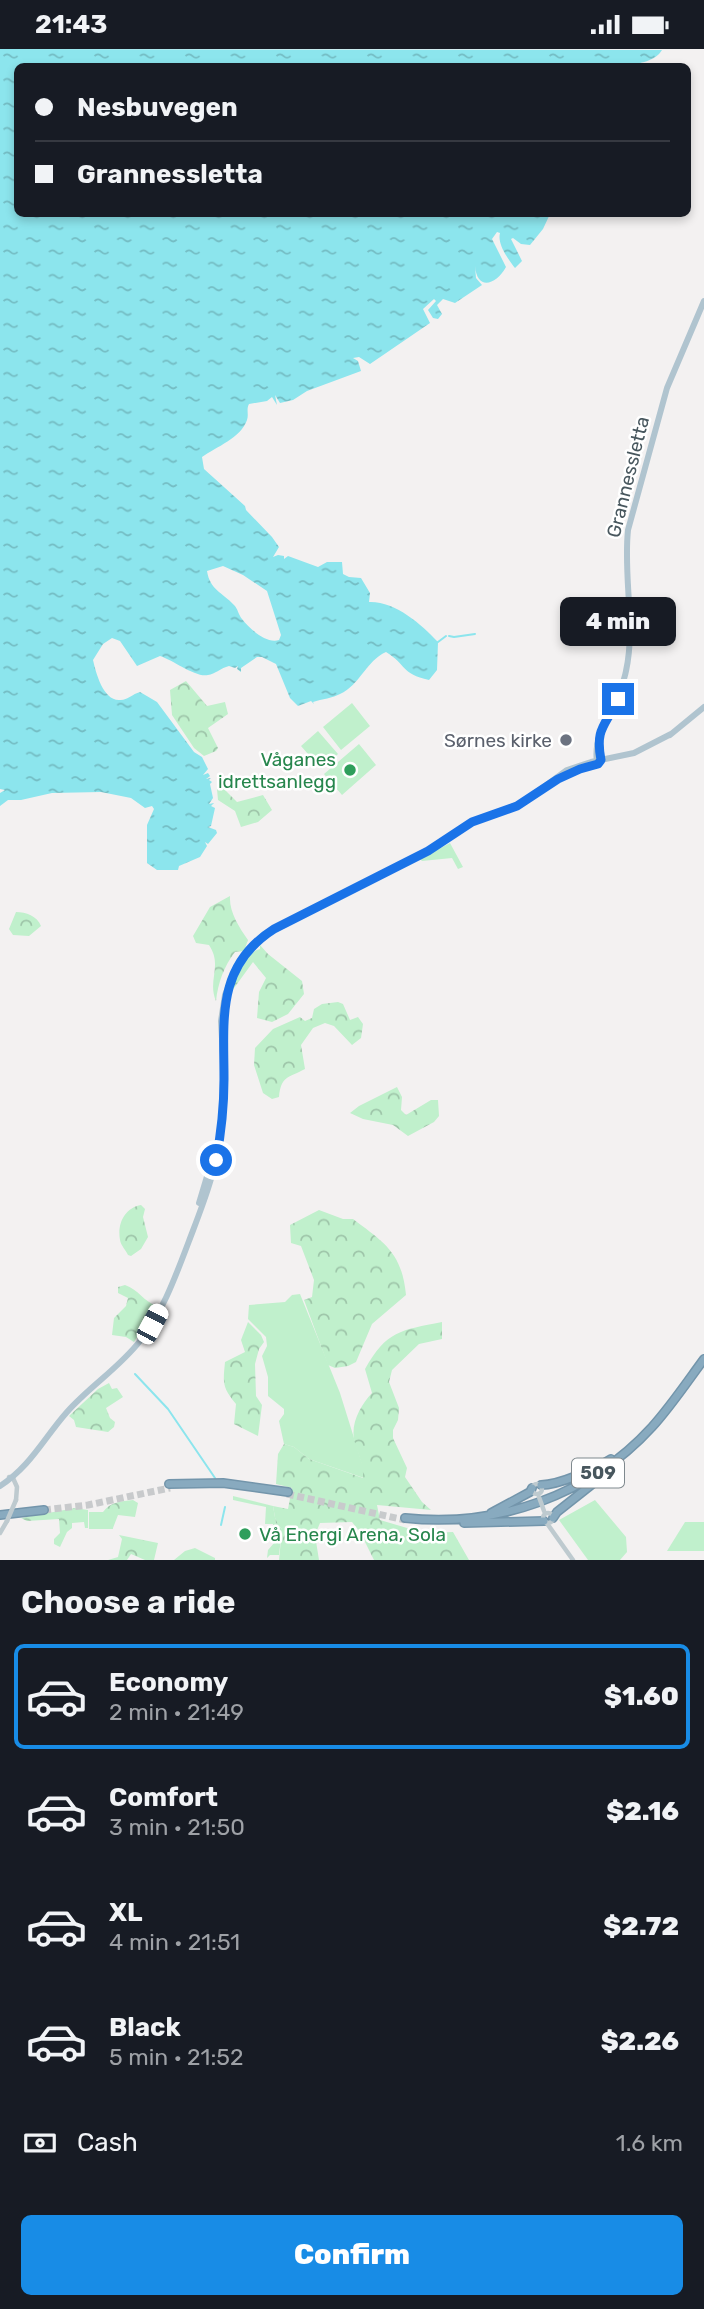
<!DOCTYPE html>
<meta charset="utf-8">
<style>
:root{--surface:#171b24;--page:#242831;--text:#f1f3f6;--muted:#9ea1a6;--line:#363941;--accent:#188ce6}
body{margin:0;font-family:Rubik,sans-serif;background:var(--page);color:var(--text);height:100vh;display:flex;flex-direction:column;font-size:26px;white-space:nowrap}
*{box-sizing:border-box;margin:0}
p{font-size:23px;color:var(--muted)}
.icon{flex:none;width:38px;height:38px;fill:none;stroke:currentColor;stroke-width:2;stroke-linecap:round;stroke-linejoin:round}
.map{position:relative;height:1511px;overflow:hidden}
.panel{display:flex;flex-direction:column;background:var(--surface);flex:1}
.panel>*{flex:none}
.hud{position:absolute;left:14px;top:14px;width:677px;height:154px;border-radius:10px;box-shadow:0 4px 10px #0003;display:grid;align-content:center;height:154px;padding:0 21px;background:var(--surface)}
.end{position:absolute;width:32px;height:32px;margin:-16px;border:9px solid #1a73e8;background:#fff;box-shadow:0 0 0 4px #fff}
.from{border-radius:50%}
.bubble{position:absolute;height:49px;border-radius:10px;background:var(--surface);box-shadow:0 4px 10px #0003;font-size:23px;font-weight:800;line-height:49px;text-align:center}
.car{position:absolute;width:21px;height:42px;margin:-21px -10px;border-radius:9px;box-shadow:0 0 5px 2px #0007;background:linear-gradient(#fff 24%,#345 0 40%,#fff 0 76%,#345 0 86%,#fff 0)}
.hud b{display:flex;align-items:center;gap:24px;height:66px;font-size:26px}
.hud b+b{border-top:2px solid var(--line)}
.hud i{width:18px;height:18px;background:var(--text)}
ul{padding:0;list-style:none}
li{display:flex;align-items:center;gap:21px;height:105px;margin:0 14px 10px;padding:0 7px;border:4px solid transparent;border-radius:10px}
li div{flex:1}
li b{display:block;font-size:26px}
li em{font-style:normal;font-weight:800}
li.on{border-color:var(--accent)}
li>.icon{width:63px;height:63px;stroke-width:1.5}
h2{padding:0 21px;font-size:32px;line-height:84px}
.pay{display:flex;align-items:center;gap:18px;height:77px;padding:0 21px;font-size:26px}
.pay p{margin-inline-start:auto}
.cta{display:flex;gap:14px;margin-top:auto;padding:14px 21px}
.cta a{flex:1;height:80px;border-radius:10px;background:var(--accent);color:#fff;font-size:28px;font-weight:800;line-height:80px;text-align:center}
.status{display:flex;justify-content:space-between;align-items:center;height:49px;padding:0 35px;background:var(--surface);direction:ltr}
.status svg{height:19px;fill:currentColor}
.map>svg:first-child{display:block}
.green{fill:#c0f0cc}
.forest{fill:url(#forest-crowns)}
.water{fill:url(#water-ripples);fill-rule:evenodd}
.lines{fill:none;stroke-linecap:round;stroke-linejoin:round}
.stream{stroke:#8ce5ed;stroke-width:2}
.highway-tunnel{stroke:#c8cacc;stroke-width:7;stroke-dasharray:7 3.5;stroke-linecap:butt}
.highway-casing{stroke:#7395ab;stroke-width:10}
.minor{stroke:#becacf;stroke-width:4.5}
.major{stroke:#b0c4cf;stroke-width:6}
.highway{stroke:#88aabf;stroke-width:7}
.minor-bridge{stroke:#becacf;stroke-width:4.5}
.route{stroke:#1a73e8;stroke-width:9}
.worship-dot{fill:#6b7280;stroke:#fff;stroke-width:2.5}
.leisure-dot{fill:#2e9e5b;stroke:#fff;stroke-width:2.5}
.labels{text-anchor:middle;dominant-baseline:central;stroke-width:5;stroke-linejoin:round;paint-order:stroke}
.shield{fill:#fff;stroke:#7f898e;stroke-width:2}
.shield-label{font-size:18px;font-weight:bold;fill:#48575e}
.street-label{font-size:19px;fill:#48575e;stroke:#fff}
.worship-label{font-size:19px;fill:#5b616d;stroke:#fff;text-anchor:end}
.leisure-label{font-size:19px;fill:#27864d;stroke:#fff;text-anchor:end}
</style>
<div class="status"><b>21:43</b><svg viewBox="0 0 49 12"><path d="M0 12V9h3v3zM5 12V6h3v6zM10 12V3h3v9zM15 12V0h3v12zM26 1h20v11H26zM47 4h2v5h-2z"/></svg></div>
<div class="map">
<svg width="704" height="1511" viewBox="0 0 704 1511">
<defs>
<pattern id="forest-crowns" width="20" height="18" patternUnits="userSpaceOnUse" patternTransform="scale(1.75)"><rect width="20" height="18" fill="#c0f0cc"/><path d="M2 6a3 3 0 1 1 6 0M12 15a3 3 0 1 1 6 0" fill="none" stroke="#9ec5a9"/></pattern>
<pattern id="water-ripples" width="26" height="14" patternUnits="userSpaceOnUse" patternTransform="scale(1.75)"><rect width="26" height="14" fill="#8ce5ed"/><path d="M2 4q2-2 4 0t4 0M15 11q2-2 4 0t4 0" fill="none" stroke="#74bcc3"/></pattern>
</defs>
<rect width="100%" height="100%" fill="#f3f1f1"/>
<path class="green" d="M352,654L370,677L341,701L323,678Z
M318,682L338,705L321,720L301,697Z
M359,695L376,716L342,746L324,725Z
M450,794L463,818L458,820L452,809L422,812L420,810Z
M300,1245L340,1344L364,1421V1429L309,1410L294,1398L284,1395L279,1372L284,1365V1360L268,1347V1328L262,1307L267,1297L266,1288L248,1270L249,1256L285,1253L292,1246Z
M233,1447L273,1457L276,1474L282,1480L279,1506H270L267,1509L268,1501L274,1494L273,1475H265L266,1458L233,1451Z
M595,1451L626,1488L627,1503L620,1511H588L559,1471Z
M89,1463H113V1480H89Z
M685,1473H704V1502H667Z
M195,1499L215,1509V1511H174L185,1502Z"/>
<path class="forest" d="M186,632L207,657L225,653L228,665L208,679L218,699L216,702L204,707L194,699L172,666L170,641Z
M221,737L237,753L263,746L272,761L258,773L241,778L235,762L218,751L217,740Z
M230,847C229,863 239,878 248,891L244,902L235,903C224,917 218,934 216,952C207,931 223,917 209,896L196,894L193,887L210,858Z
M16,863C26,863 37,867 41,877L29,887L13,886L9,880Z
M260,896L268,905L302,932L304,945L288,965L272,973L257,969L259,943L266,929L253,913L229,946C235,931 243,904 260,900Z
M338,953L343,955L350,971L358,968L363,975L361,989L352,996L334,977L325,974L313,979L301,996L305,1020C288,1029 281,1027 279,1048L272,1050L263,1044L254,1016L255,999L273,980L300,968L305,972L312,969L314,960L322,955Z
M397,1038L402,1048L401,1061L406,1066L431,1051H438L439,1067L434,1073L408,1087L393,1076L363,1070L350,1064L359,1057Z
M141,1156L145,1160L143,1168L148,1188L141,1200L131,1207L128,1206C126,1201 121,1197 120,1191C117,1174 125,1159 141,1156Z
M319,1161L343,1170H353C385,1194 402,1204 406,1246L372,1275L356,1313L348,1317L335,1319L328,1316L304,1251L312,1248L314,1231L301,1197L291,1194L290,1176Z
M125,1236C138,1240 144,1253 157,1257L134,1293L126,1288L112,1286L114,1269L126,1257L128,1249L118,1244V1238Z
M248,1273L261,1286L264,1293L259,1300L255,1315L256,1347L262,1356L258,1387L234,1375L236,1355C222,1338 223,1334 225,1313L245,1303L241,1291Z
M442,1273V1290L419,1295L392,1321L389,1333L399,1359L398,1371L393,1381V1389L407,1419L405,1428L422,1453L431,1461L377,1456L380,1471L424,1484L453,1483L469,1511H374L360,1483L352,1473L320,1474L315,1486L319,1511H279L282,1480L276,1474L273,1457L288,1460L292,1439L276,1435L278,1405L284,1395L294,1398L309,1410L363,1429C364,1415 357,1404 354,1390C351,1373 361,1356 372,1344L365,1320C386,1282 401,1281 442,1273Z
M109,1334L112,1340L117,1339L123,1348L106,1359L110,1369L115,1373L114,1378L108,1383L76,1378L74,1371L69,1367L98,1340Z
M133,1451L138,1454L135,1468L118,1466L113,1479V1463H103C110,1453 122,1452 133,1451Z
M75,1459L88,1461V1479H85L84,1473L72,1474V1479L67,1483L60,1498L54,1495V1490L60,1484L59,1470L27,1472L21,1469Z
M119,1486L158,1494L154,1511H145L131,1505L127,1511H108L118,1508L122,1490Z"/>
<path class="water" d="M0,0L662,1C655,13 640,13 627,18H18V164L550,165L543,180L530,196L521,195L513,189L511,190L522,212L515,219C508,210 497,195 500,184L497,183L492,190L506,218C496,236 477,242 475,217L476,229L482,236L455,254L443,250L437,256L442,265L438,270L433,269L428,261L436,252L434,250L423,260L430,274L370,315L359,308L353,309L358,312L361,322L307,342L293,351L280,354L275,346L277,356L272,348L267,352L249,355C246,360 249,365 247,371C241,389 216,398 202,408L204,420L245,457L246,461L272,488L279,498L273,508L278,506L284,507V510L288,507L318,518L327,513H342L343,525L349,528L361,529L370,544L369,553C395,552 421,575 438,593L437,621L429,631C401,625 406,615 386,603C366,612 360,636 340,645C333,649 322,650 313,653L314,655L311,652L298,657L290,649L276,615L262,608H257L241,619V623L237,620L238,617L235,619L229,617C221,619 215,625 208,626C196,629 173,611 160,607L137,617L120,592L112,589L103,595L93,611C96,624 103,651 119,651C127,652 132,645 140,643L157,653L194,703L202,708L208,720L203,726L208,724L210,727L206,730L211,729L209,731L212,733L210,735L213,749L209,755L214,754L211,757L215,759L211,777L208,778L216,781L217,784L208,795L205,793L207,797L200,808L179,817L178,821H157L147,814V776L154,760L152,757L145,759L131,749L101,743L52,744L21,751H8L0,757V744L5,741L0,740ZM223,517L243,526L267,542L281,586L279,591C266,595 250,580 242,570C238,565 238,560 234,556C222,543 210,541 207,522Z"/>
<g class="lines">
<path class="stream" d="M449,587L454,588L475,585
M438,593L446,587
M135,1325L168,1360L215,1429
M221,1476L225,1458"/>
<path class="highway-tunnel" d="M287,1445L405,1471
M44,1461L88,1456L170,1439"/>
<defs>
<path id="highway" d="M169,1435L223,1434L288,1443
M541,1436C559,1436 595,1420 611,1410
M491,1464L530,1443L532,1439
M0,1466L44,1461
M405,1469C496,1479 589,1447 652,1378C671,1357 687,1333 704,1310
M553,1469L557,1463L619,1414
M464,1474L544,1472"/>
</defs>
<use href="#highway" class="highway-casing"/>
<path class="minor" d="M9,1428L13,1429L17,1438L16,1451
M532 1440a5 5 0 1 1 10 0a5 5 0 1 1-10 0Z
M543 1469a5 5 0 1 1 10 0a5 5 0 1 1-10 0Z
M546,1473L573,1511
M0,1484L7,1472"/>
<path class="major" d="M670,686L704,658
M597,713C592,681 620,654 626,622C636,576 623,528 628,481L667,339L704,252
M223,1007L221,972L225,946L234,924L244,907L270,883L428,802L472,773L522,754L567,721L591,713L634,704L671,685
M220,1080L223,1052L224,1004
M199,1154L211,1114
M0,1437C30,1418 44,1389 67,1363C90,1337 119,1319 140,1292C163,1263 176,1226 189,1192C203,1155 218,1119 220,1079"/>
<use href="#highway" class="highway"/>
<path class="minor-bridge" d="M539,1448L544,1462
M7,1472L16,1451"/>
</g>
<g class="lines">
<path class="route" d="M216,1111C221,1085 224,1057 224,1030C224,970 216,917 274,880L428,802L472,773L517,757L558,730L580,720L598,715L601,711C595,679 605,678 618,650"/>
</g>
<circle class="worship-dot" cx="566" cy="691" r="7"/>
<g class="leisure-dot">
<circle cx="350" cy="721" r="7"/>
<circle cx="245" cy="1485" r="7"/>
</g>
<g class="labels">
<rect class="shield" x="572" y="1409.5" width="52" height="29" rx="5"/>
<g class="shield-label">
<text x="598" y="1424">509</text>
</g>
<g class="street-label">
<text transform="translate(628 428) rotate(-76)">Grannessletta</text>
</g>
<g class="worship-label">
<text x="552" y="691">Sørnes kirke</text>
</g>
<g class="leisure-label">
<text x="336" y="710">Våganes<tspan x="336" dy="22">idrettsanlegg</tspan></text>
<text x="259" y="1485" text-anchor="start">Vå Energi Arena, Sola</text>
</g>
</g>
</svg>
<i class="end from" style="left:216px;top:1111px"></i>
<i class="end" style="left:618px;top:650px"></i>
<div class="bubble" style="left:560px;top:548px;width:116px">4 min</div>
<i class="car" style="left:152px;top:1275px;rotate:28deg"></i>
<div class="hud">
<b><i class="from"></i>Nesbuvegen</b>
<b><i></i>Grannessletta</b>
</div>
</div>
<section class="panel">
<h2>Choose a ride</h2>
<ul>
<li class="on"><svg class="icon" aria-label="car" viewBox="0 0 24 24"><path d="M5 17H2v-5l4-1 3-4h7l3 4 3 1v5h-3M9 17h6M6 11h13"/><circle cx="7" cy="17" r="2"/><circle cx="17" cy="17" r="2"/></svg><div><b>Economy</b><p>2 min · 21:49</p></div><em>$1.60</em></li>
<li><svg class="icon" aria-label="car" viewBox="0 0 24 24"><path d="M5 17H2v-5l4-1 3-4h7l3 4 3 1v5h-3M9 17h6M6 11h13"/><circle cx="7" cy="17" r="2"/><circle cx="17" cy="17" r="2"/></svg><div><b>Comfort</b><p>3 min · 21:50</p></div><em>$2.16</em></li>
<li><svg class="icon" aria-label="car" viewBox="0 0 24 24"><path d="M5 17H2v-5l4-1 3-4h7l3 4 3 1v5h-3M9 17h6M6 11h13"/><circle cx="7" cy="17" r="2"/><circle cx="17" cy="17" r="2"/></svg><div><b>XL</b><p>4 min · 21:51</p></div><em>$2.72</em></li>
<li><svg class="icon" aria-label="car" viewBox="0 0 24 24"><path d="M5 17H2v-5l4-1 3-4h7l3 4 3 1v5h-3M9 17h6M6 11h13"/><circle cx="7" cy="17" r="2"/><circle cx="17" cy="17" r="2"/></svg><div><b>Black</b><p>5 min · 21:52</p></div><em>$2.26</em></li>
</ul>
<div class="pay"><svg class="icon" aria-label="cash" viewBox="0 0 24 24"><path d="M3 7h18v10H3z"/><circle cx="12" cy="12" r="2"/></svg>Cash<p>1.6 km</p></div>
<div class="cta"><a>Confirm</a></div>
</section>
